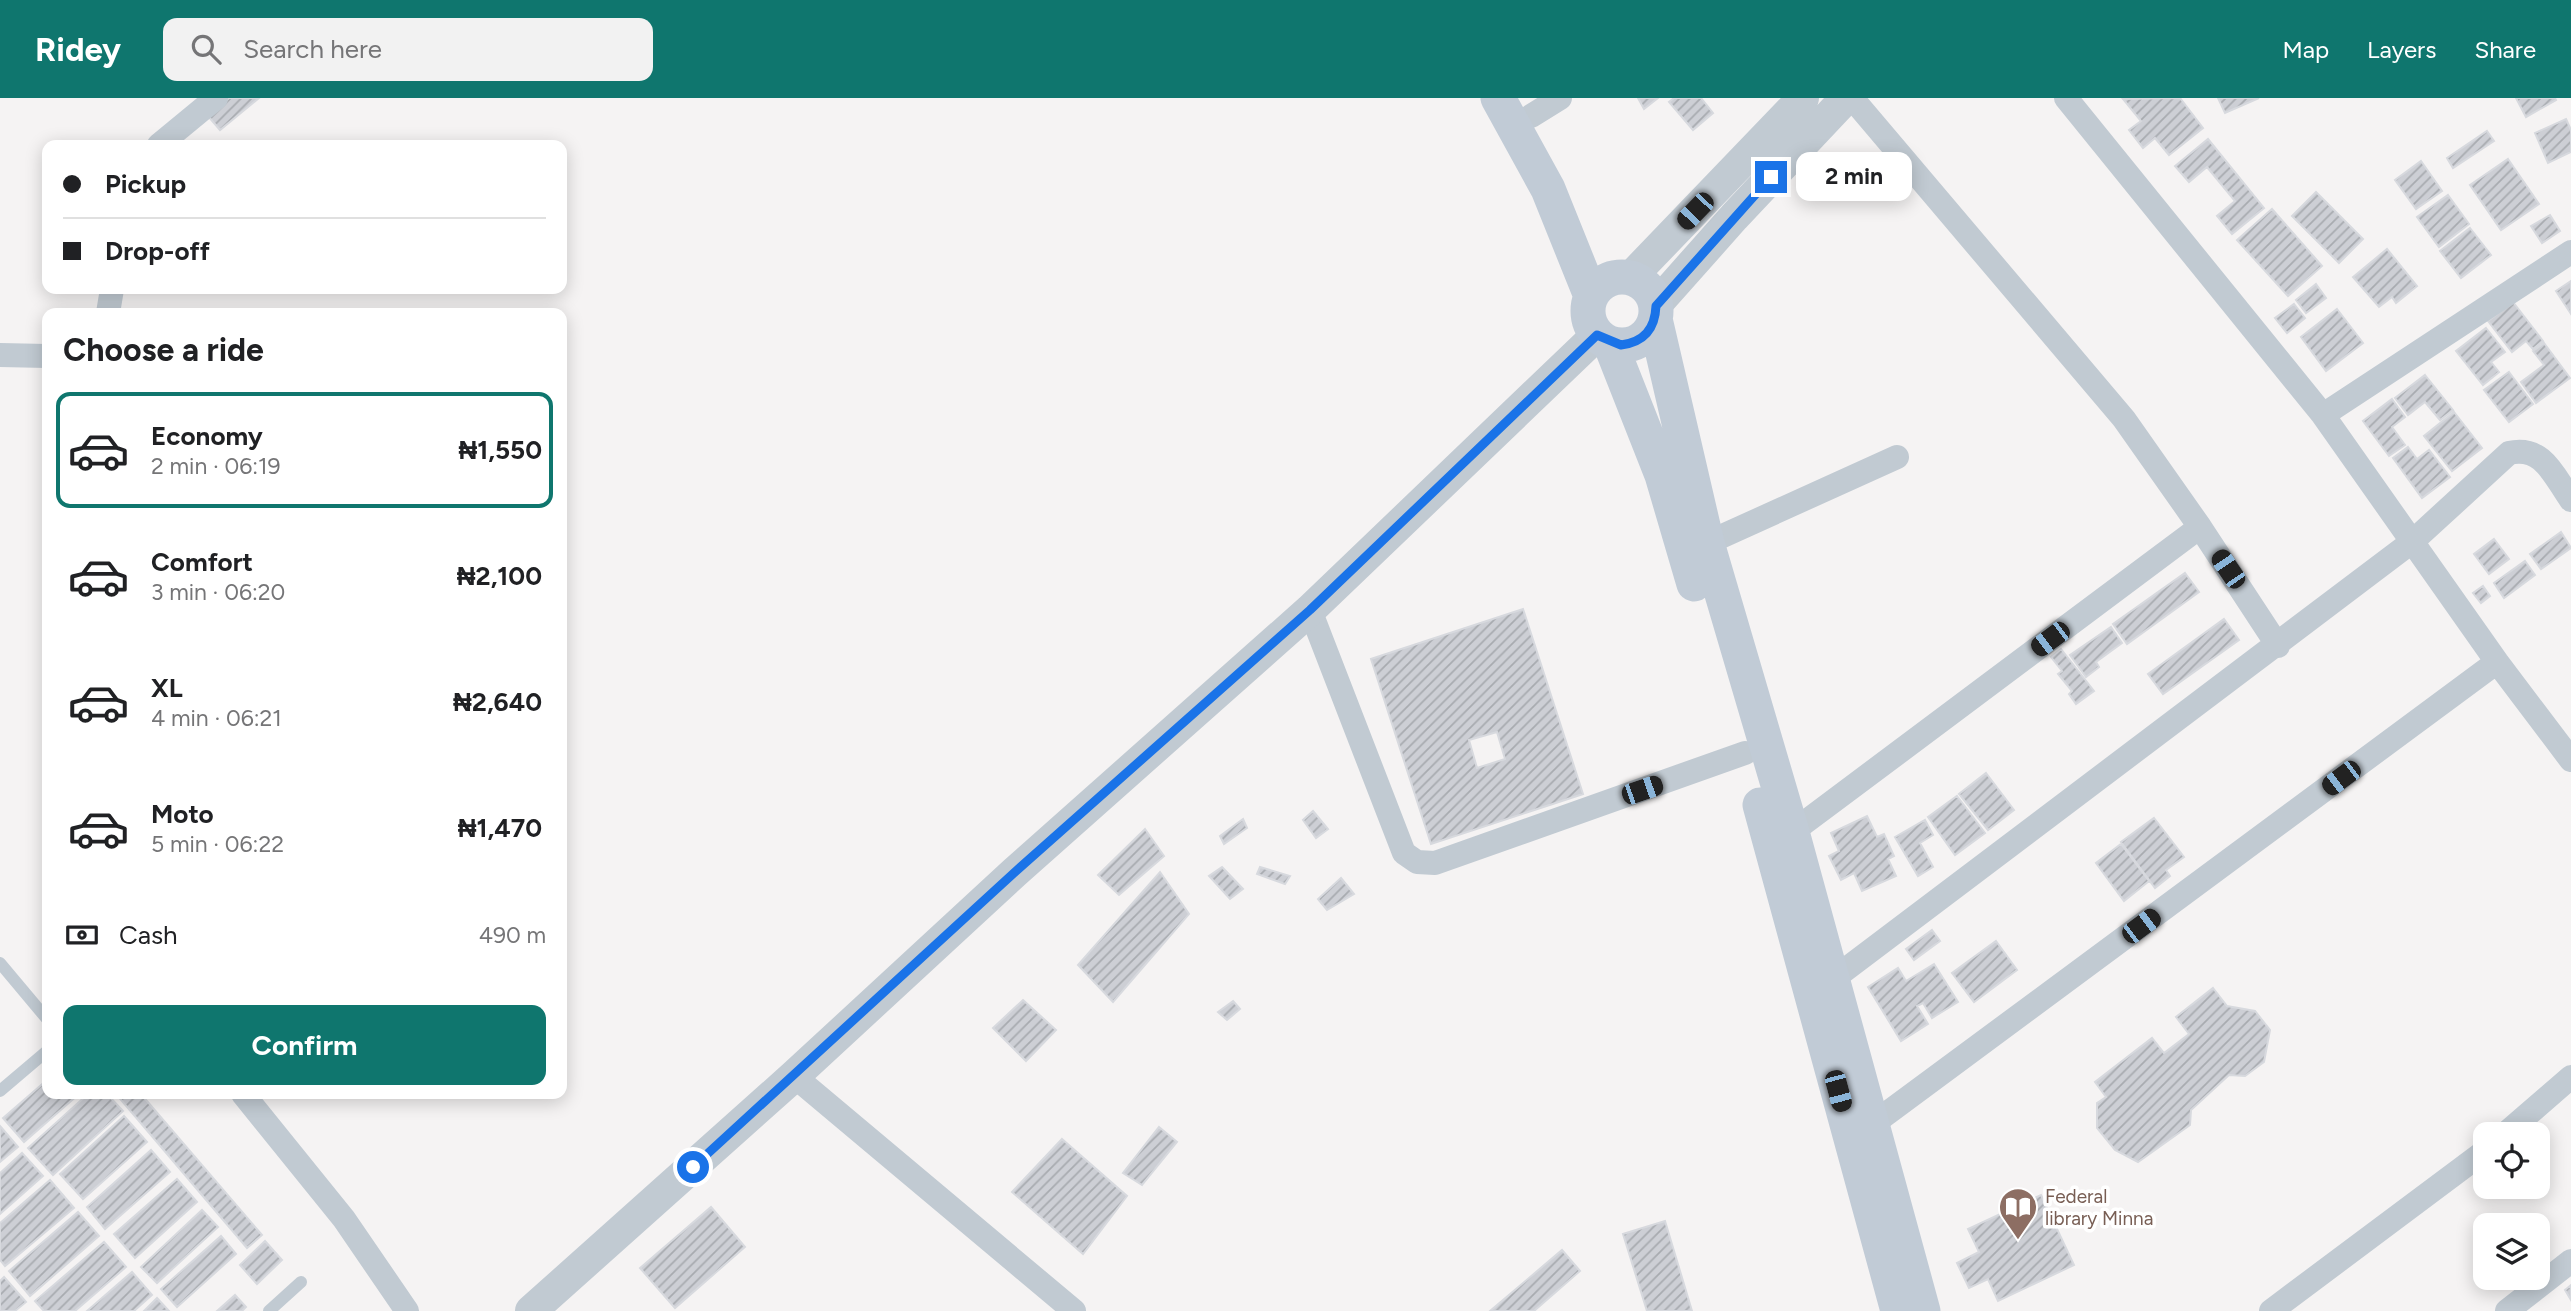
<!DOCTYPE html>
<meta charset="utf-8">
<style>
:root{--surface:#fff;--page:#f2f2f2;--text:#202124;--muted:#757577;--line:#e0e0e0;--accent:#0f766e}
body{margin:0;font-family:Figtree,sans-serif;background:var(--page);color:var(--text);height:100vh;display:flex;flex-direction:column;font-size:26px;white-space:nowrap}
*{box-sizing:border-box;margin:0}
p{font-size:23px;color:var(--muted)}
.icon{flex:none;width:38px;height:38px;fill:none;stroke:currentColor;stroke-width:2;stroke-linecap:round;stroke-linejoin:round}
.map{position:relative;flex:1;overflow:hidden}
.details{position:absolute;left:42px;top:210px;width:525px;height:791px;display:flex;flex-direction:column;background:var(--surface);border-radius:14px;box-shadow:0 4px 18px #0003}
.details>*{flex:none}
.top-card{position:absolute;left:42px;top:42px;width:525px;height:154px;border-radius:14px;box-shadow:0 4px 18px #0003;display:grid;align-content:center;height:154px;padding:0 21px;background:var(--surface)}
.fabs{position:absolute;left:2473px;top:1024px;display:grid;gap:14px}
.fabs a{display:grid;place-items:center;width:77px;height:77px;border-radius:14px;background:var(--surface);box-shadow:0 4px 18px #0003;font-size:35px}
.end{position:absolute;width:32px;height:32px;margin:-16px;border:9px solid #1a73e8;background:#fff;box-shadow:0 0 0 4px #fff}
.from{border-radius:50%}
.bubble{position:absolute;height:49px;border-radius:14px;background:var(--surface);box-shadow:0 4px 18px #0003;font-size:23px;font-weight:700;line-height:49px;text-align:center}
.car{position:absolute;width:21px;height:42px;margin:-21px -10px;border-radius:9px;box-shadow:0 0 5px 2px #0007;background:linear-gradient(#222 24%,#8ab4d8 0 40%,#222 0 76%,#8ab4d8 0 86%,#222 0)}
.top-card b{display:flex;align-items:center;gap:24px;height:66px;font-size:26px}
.top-card b+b{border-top:2px solid var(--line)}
.top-card i{width:18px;height:18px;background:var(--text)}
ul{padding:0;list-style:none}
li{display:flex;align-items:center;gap:21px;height:116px;margin:0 14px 10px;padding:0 7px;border:4px solid transparent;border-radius:14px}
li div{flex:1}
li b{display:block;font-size:26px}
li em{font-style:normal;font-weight:700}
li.active{border-color:var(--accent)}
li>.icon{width:63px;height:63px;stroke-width:1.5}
h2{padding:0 21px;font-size:32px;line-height:84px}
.pay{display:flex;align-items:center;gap:18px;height:77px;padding:0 21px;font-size:26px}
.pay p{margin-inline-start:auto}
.action{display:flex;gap:14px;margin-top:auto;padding:14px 21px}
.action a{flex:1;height:80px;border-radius:14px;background:var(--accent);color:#fff;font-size:28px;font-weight:700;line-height:80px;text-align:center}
header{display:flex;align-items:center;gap:42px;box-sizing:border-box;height:98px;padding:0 35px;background:var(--accent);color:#fff}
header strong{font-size:33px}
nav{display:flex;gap:38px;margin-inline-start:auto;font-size:24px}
.search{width:490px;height:63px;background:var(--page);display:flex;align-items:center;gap:18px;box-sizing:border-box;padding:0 24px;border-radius:14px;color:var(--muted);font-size:26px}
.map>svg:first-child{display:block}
.building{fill:url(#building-hatch);stroke:#d7d9de;stroke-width:2;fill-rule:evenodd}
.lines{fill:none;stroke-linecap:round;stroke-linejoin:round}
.service{stroke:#c1cad2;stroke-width:12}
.minor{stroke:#c1cad2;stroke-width:24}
.tertiary{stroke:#c1cad2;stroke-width:32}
.secondary{stroke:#c1cbd6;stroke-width:35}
.route{stroke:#1a73e8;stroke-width:9}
.labels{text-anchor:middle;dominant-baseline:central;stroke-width:7;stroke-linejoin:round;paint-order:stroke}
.education-label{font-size:19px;fill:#785e54;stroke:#fff;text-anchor:start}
</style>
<header>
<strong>Ridey</strong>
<div class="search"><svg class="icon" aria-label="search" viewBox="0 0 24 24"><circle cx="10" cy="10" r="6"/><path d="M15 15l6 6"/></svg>Search here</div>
<nav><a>Map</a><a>Layers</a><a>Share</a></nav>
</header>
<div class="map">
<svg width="2571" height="1213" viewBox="0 0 2571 1213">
<defs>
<pattern id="building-hatch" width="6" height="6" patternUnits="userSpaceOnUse" patternTransform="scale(1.75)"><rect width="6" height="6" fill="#cdcfd5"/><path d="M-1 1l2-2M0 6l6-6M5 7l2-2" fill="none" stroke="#a8abb0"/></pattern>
</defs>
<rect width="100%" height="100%" fill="#f5f3f3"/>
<path class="building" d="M229,0H259L220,32L208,18Z
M1638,0H1658L1644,11Z
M1674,0H1701L1713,15L1693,32L1669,4Z
M2180,0L2203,30L2169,57L2155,40L2143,50L2129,32L2141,23L2123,1Z
M2218,0H2259L2225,15Z
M2516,0H2555L2556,2L2526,19Z
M2566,21L2571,32V54L2548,65L2535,35Z
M2487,33L2494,43L2453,70L2447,60Z
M2208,41L2264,110L2232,136L2217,118L2235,103L2207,69L2189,84L2175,68Z
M2508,61L2539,106L2501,132L2470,87Z
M2421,63L2442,93L2416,111L2395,82Z
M2316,94L2363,141L2339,165L2292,118Z
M2448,97L2469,126L2439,149L2417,119Z
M2272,111L2322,168L2288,198L2237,142Z
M2550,117L2560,133L2542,145L2531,128Z
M2470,130L2491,157L2461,180L2440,153Z
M2387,151L2417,188L2396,205L2392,199L2379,209L2353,179Z
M2571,183V216L2556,193Z
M2316,186L2326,200L2306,215L2296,202Z
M2513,204L2543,243L2533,251L2526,243L2512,254L2488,223Z
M2294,206L2305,220L2287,235L2275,220Z
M2337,211L2363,245L2326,273L2301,239Z
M2486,230L2505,254L2491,264L2499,274L2483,287L2456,253Z
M2544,245L2570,280L2536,305L2521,284L2544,267L2533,253Z
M2509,274L2533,306L2509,324L2484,292Z
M2425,277L2453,312L2440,322L2425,304L2408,317L2395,300Z
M2392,301L2405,319L2392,329L2405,347L2389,358L2363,323Z
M2454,314L2482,350L2452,373L2424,338Z
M2408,349L2417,361L2429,352L2450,379L2422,400L2393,360Z
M2561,434L2571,450L2541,471L2530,456Z
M2494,441L2509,461L2489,476L2474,456Z
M2525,463L2535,477L2504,500L2494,485Z
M2185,475L2199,494L2127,546L2113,526Z
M2483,488L2490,498L2481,505L2473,495Z
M1523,511L1583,696L1431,746L1371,561ZM1497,634L1505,661L1477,670L1469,642Z
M2224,521L2239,542L2163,596L2148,576Z
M2111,529L2122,545L2096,564L2099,569L2086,579L2070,557Z
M2061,551L2094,593L2076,606L2069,596L2072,593L2058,576L2062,573L2051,559Z
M1986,675L2014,712L1988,732L1959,696Z
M1957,698L1985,735L1955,757L1928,719Z
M1313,713L1328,731L1316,740L1303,722Z
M1867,718L1877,739L1884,736L1894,758L1888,761L1896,778L1862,793L1854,775L1841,782L1829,758L1839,753L1831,735Z
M2154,720L2184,759L2166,772L2170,778L2155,790L2121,744Z
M1243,721L1247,730L1224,746L1220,738Z
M1925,722L1933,737L1920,745L1933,769L1918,778L1895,739Z
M1145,731L1164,758L1119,797L1098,777Z
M2121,746L2149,783L2124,803L2096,765Z
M1222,769L1243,791L1230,801L1209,778Z
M1260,769L1290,778L1285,786L1257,776Z
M1160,774L1189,816L1113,904L1078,867Z
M1341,780L1354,796L1327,812L1318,801Z
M1932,832L1940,843L1914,862L1906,851Z
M1996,843L2017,872L1974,904L1952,875Z
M1934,866L1958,904L1932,920L1923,905L1917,908L1928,926L1901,943L1868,889L1898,870L1906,883Z
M2213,890L2227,908L2255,913L2270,932L2264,964L2245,978L2229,977L2191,1012L2190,1027L2138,1064L2115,1052L2097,1030V1005L2106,999L2095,984L2152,940L2164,955L2189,936L2176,919Z
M1023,902L1056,932L1026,963L993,930Z
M1233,903L1240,911L1227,922L1218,914Z
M47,982V996H79L24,1044L3,1020Z
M88,996H107L123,1013L53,1077L28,1050Z
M116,996H141L262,1137L247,1150Z
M124,1018L147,1044L83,1101L60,1076Z
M0,1028L18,1049L0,1064Z
M1159,1029L1177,1044L1142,1087L1123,1075Z
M1062,1041L1127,1098L1083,1156L1012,1094Z
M151,1052L170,1074L105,1131L87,1109Z
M22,1055L43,1078L0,1116V1075Z
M177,1081L197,1104L135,1160L114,1136Z
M50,1082L74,1110L5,1168L0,1162V1125Z
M2041,1097L2074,1167L1998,1203L1988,1181L1969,1190L1957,1165L1979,1154L1968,1131Z
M711,1109L745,1149L675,1210L640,1170Z
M202,1112L218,1129L157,1185L141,1169Z
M78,1114L99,1138L30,1198L9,1173Z
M1665,1123L1692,1213H1647L1623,1136Z
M221,1138L236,1156L177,1209L161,1191Z
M265,1143L282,1162L257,1186L240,1167Z
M104,1144L126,1169L75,1213H44L35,1203Z
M1562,1152L1580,1173L1534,1213H1490Z
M132,1174L152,1197L134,1213H87Z
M4,1179L26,1204L15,1213H0V1183Z
M2571,1187V1202L2565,1192Z
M235,1197L246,1209L242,1213H217Z
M157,1200L169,1213H144Z"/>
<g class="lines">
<path class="service" d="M0,865L47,921
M0,993L47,953
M269,1213L301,1184"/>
<path class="minor" d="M1852,0L2124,321L2200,429L2278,548
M2066,0L2323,317L2497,564L2571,662
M1531,18L1560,0
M159,47L216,0
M108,215L112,191
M0,257L47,258
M2323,317L2571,154
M1707,445L1897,359
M1310,512L1404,755L1417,764L1435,765L1745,655
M1792,734L2200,429
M1833,881L2413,443L2509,355C2543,347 2554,378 2571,402
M794,978L1074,1213
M243,996L344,1121L407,1213
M1874,1025L2497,564
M2505,1036L2571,979
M2271,1213L2485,1053
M2507,1213L2571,1163"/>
<path class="tertiary" d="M1630,180L1803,0
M1655,208L1734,119L1846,0
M531,1213L794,978L1015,774L1310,512L1597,237"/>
<path class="secondary" d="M1498,0L1548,91L1591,198
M1588 213a34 34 0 1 1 68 0a34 34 0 1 1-68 0Z
M1655,221L1707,445L1792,734L1923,1213
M1610,245L1662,377L1694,486
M1760,707L1898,1213"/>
</g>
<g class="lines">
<path class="route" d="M693,1069L1015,774L1310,512L1597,237L1621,247C1644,244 1655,231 1656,208L1771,79"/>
</g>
<defs>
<symbol id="library-pin" viewBox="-11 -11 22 30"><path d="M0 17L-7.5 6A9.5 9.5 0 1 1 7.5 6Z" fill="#8d6e63" stroke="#fff"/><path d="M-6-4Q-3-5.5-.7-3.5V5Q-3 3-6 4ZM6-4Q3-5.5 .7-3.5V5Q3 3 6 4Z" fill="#fff"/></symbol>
</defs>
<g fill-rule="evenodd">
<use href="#library-pin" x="1996" y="1087" width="44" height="60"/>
</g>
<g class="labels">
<g class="education-label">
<text x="2045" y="1098">Federal<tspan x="2045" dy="22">library Minna</tspan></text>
</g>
</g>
</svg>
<div class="fabs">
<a><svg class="icon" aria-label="locate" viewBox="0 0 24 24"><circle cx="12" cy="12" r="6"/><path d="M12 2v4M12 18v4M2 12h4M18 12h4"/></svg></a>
<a><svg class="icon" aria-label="layers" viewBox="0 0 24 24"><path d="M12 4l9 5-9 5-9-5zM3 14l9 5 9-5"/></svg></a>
</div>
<i class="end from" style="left:693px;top:1069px"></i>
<i class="end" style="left:1771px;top:79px"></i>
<div class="bubble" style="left:1796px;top:54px;width:116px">2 min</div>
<i class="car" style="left:1695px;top:113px;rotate:224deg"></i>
<i class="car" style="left:2228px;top:471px;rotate:326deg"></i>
<i class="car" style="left:2050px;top:541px;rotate:233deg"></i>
<i class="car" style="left:2341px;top:680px;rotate:233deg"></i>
<i class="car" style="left:1642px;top:692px;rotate:71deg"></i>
<i class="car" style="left:2141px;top:828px;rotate:53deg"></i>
<i class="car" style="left:1838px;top:993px;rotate:165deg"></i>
<div class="top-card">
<b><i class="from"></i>Pickup</b>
<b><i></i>Drop-off</b>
</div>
<section class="details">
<h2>Choose a ride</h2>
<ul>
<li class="active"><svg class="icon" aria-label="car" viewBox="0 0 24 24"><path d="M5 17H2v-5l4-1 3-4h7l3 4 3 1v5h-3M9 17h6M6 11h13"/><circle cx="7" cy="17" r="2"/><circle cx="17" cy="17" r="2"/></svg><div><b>Economy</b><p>2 min · 06:19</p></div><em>₦1,550</em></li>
<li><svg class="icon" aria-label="car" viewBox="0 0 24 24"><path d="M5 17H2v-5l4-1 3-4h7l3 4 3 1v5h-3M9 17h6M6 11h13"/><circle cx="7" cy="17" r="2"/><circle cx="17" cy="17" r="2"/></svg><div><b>Comfort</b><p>3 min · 06:20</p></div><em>₦2,100</em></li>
<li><svg class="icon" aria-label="car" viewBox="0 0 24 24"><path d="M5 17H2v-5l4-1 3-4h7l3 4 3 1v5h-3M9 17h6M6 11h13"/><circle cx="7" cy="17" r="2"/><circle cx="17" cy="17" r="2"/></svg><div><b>XL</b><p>4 min · 06:21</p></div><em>₦2,640</em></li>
<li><svg class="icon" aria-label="car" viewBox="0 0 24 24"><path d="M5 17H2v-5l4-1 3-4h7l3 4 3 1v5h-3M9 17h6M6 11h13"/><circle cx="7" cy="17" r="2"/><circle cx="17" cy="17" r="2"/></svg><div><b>Moto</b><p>5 min · 06:22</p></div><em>₦1,470</em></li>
</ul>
<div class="pay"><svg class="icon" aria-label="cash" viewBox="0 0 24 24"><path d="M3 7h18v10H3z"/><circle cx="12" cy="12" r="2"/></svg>Cash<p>490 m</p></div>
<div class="action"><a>Confirm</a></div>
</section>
</div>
